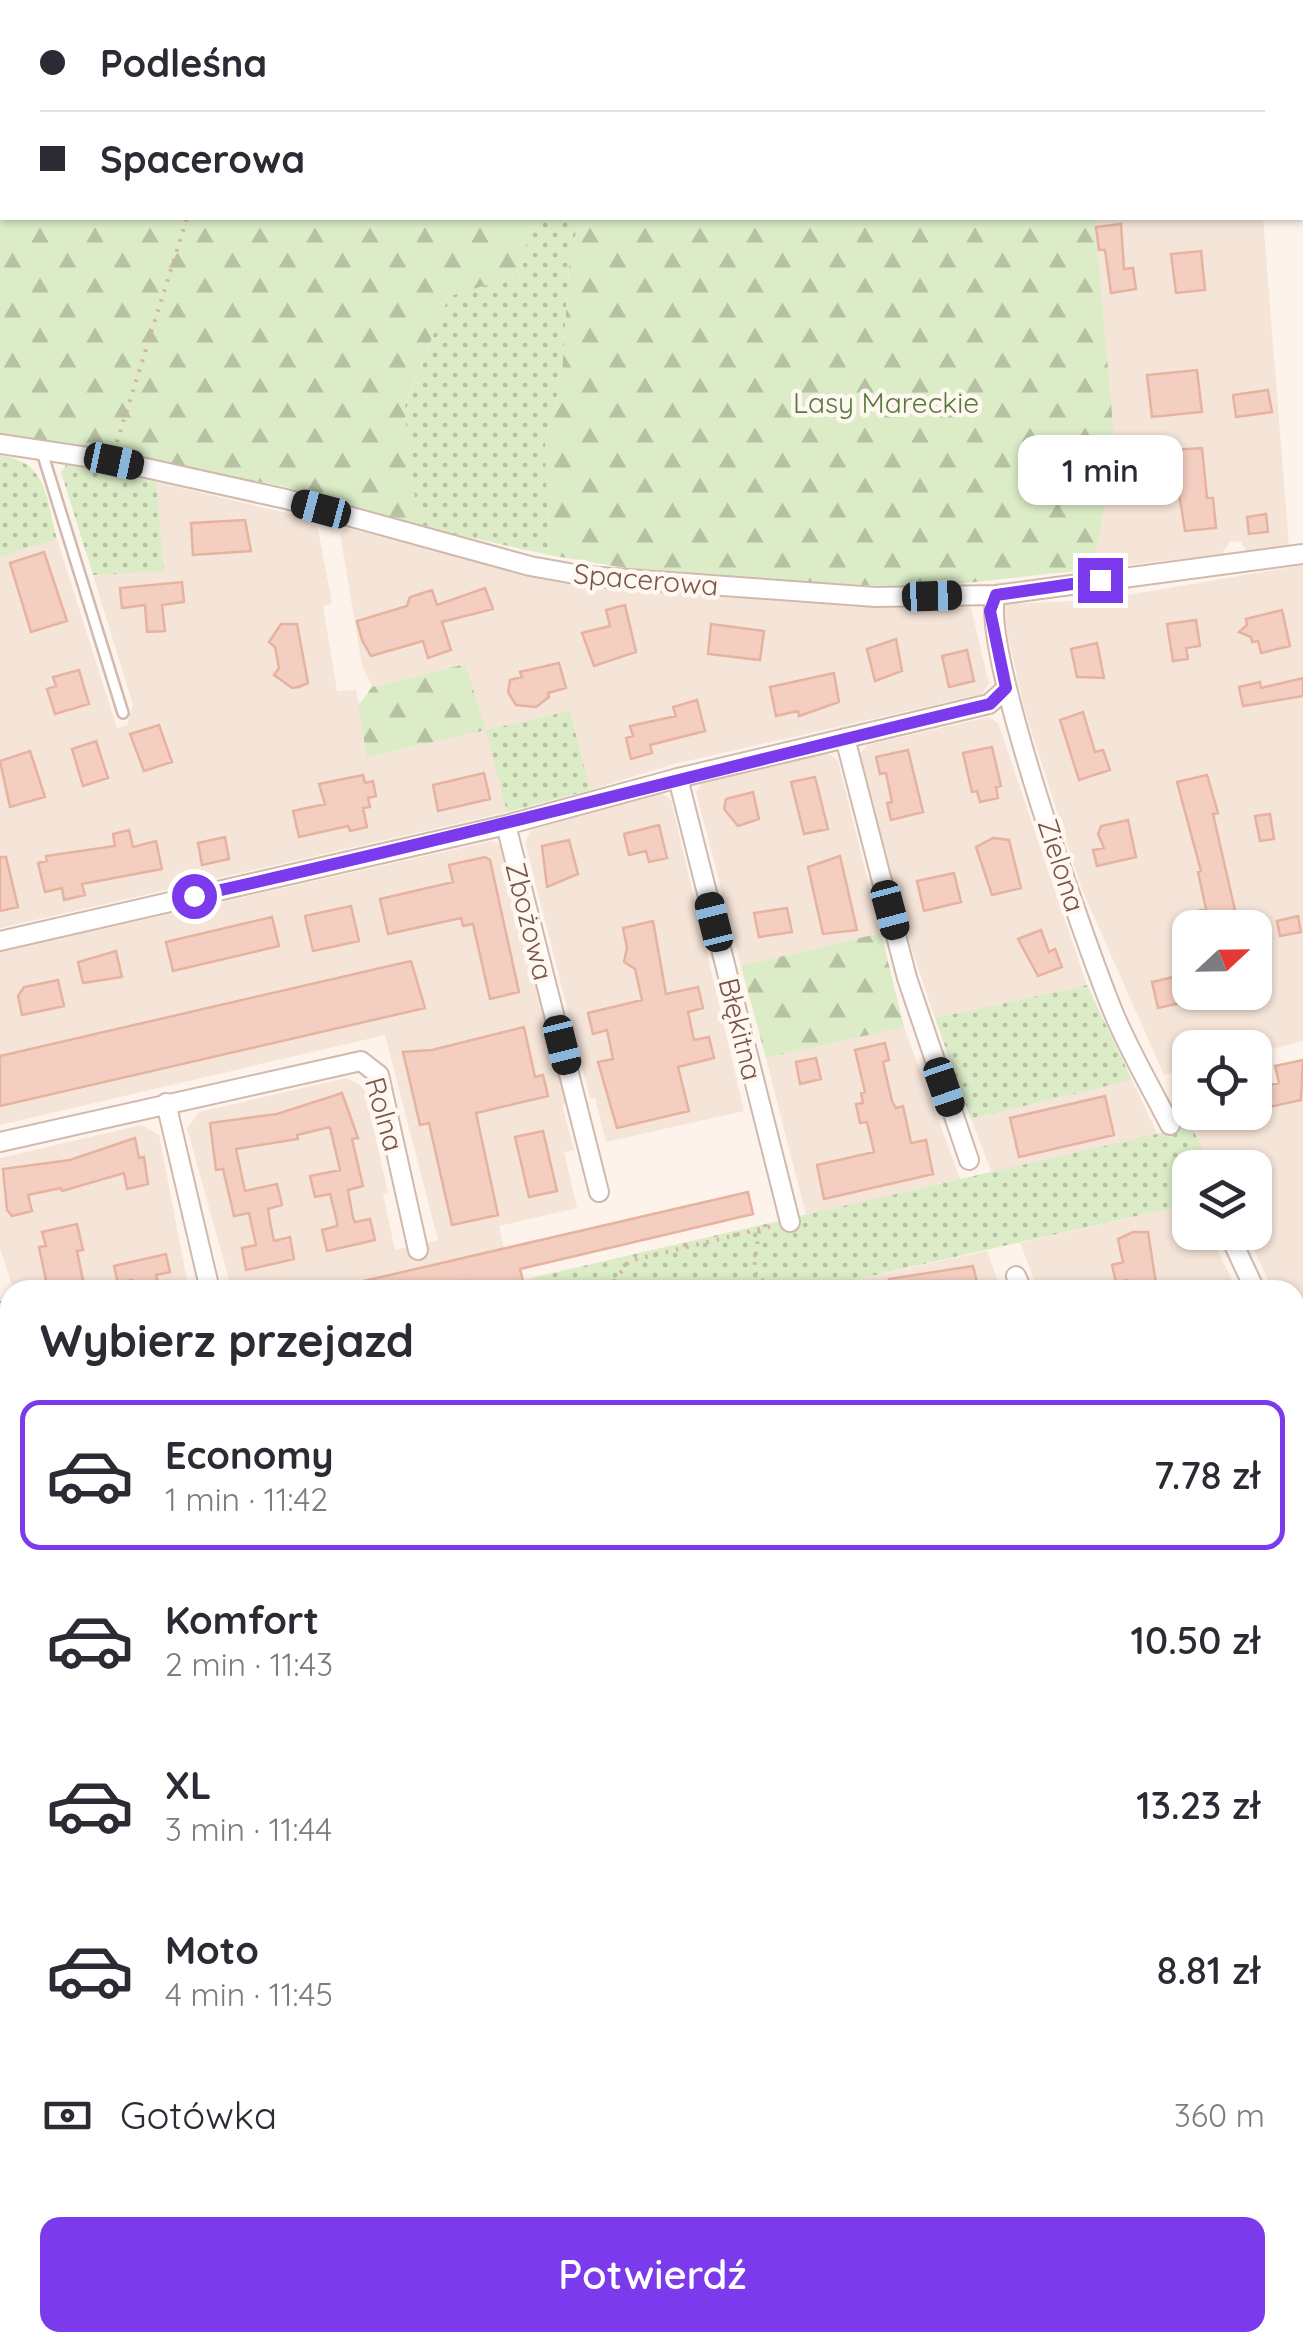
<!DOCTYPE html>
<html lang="pl">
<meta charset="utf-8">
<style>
:root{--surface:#fff;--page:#f7f7f7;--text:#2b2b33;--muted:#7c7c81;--line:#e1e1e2;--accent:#7c3aed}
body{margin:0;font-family:Quicksand,sans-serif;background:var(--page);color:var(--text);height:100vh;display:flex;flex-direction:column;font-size:38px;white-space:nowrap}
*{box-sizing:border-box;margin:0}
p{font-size:32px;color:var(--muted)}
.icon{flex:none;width:55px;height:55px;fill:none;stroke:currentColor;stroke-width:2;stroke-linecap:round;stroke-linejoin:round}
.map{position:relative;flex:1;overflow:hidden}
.drawer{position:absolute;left:0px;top:1280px;width:1305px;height:1072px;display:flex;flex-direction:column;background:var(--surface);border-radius:30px 30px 0 0;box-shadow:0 2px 8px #0004}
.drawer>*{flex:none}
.guide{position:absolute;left:0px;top:0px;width:1305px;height:220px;box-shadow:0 2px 8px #0004;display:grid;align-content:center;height:220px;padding:0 40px;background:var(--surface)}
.needle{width:65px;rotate:68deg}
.fabs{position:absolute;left:1172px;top:910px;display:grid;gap:20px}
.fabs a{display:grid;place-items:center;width:100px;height:100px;border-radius:20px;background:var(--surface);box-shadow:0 2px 8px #0004;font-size:50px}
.end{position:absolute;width:45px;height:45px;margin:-22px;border:12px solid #7c3aed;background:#fff;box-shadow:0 0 0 5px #fff}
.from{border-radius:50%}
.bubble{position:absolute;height:70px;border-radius:20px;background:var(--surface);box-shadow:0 2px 8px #0004;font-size:32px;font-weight:600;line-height:70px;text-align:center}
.car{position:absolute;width:30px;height:60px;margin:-30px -15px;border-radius:12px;box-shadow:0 0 8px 2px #0007;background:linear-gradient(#222 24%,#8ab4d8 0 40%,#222 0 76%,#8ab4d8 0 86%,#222 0)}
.guide b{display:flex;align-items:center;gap:35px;height:95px;font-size:38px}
.guide b+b{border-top:2px solid var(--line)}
.guide i{width:25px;height:25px;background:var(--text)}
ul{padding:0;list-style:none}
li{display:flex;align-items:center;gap:30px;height:150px;margin:0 20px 15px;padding:0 20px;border:5px solid transparent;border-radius:20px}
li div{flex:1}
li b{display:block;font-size:38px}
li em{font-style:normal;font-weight:600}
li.current{border-color:var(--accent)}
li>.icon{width:90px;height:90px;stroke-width:1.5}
h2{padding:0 40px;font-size:45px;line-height:120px}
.pay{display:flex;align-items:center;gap:25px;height:110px;padding:0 40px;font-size:38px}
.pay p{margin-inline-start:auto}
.primary-button{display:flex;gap:20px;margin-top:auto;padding:20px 40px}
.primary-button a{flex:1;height:115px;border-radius:20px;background:var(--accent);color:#fff;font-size:40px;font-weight:600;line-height:115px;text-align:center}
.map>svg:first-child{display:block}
.residential{fill:#f5e4d8;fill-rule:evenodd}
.grass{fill:url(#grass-dots)}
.forest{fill:url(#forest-firs)}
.building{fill:#f4cec1;stroke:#e7b2a0;stroke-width:2.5}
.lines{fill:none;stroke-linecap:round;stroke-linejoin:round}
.lane-casing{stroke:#d1b9ae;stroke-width:14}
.street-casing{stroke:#d1b9ae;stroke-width:22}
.secondary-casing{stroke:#d6bbae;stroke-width:30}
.path{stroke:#dab1a3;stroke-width:4;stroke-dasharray:2.5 8;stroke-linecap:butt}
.lane{stroke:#fff;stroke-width:9}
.street{stroke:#fff;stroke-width:18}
.secondary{stroke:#fff;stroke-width:25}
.route{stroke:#7c3aed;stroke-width:12}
.labels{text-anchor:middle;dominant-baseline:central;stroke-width:9;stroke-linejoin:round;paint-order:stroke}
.park-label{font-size:28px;fill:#587a40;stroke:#fff8f1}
.street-label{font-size:28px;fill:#7a564b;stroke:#fff8f1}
</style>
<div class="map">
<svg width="1303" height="2352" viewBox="0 0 1303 2352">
<defs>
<pattern id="grass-dots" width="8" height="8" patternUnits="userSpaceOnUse" patternTransform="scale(2.5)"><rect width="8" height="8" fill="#dbecc7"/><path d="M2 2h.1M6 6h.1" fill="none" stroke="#b7c2a4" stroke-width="1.8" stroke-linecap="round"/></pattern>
<pattern id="forest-firs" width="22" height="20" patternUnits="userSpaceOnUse" patternTransform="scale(2.5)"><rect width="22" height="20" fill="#dbecc7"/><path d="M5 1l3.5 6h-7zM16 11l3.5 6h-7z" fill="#b7c2a4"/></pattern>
</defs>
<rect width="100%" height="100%" fill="#fdf3ea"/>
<path class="residential" d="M1095,218H1263L1289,546L1247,551L1241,542L1230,541L1222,554L1093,569L1115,448Z
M156,482L308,518L318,529L332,604L323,606L337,691L356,690L368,757L486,730L464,664L372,687L362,665L340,534L347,528L568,584L901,607L970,604L989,684L982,694L674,764L590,790L570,712L487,730L507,812L0,928V557L57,539L117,728L127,725L133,705L93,575L164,570Z
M1303,565V1041L1255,1053V1048H1190V1068L1164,1075L1081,887L1024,708L1001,604L1099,600ZM1190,928H1255V992H1190Z
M989,717L998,723L1087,985L935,1018L904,927L860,754L867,745Z
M828,753L838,761L881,933L741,966L696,792L703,781Z
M660,792L671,800L744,1111L606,1142L595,1098H590L525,842L532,830Z
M492,841L504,846L568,1104L562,1105L574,1150L564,1152L577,1208L499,1226L512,1282L535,1277L538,1290H223L231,1287L187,1128L199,1112L347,1078L364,1088L388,1192L383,1194L395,1250L438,1240L385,1035L0,1125V952Z
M904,1027L960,1179L806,1215L766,1058Z
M1132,1080L1158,1135L992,1173L971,1119Z
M1303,1100V1324L1295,1325V1290H1273L1246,1233L1255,1232V1168L1212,1167L1191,1126Z
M141,1125L159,1135L189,1290H14L0,1249V1158Z
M1190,1204V1232L1209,1233L1237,1290H1038L1020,1243Z
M987,1251L1001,1290L823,1287Z
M1295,1421L1303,1444V1511L1295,1513Z
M0,1458L10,1461V1587H0Z
M1303,1598V1866L1295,1834V1600Z
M0,1621L10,1622V1762L0,1845Z
M1303,1873V2045L1295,2047V1875Z
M1303,2143V2258L1295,2259V2145Z
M0,2156L10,2236V2342L23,2343L24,2352H0Z
M774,2342L776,2352H554L551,2343Z
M1171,2342L1275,2343L1277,2352H1155L1172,2348Z"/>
<path class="grass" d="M531,218H579L569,267L562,374L545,445L549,555L418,526L404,408L449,296L521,275Z
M0,455C49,463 45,497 57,539L0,557Z
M67,464L156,482L164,571L93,575L61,472Z
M570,711L590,790L507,812L486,730Z
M1087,985L1132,1080L971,1119L935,1018Z
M1191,1126L1212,1167L1190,1168V1204L809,1290H538L535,1277Z
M798,2343H885L881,2352H801Z
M1068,2343H1171L1173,2348L1070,2352Z"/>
<path class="forest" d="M0,0H567L2,2V218H531L521,275L449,296L404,407L418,526L283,486L0,435Z
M588,0H1275L1276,2H590Z
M579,218H1095L1115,448L1093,569L920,588L661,574L549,555L545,445L562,374L569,267Z
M465,664L486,730L367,757L358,706L372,687Z
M881,933L904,1027L766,1058L741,966Z
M431,2343H517L520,2352H389Z
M885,2343H1032L1035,2352H881Z"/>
<path class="building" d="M1121,224L1124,269L1133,268L1136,289L1111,293L1105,250H1099L1096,227Z
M1201,251L1205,290L1176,293L1171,254Z
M1197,370L1202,412L1152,417L1147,375Z
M1268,390L1272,412L1236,417L1233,395Z
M1202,448L1207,498H1213L1216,528L1185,531L1172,450Z
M1266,514L1268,532L1249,534L1247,517Z
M245,520L251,551L193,555L191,523Z
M44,552L67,621L31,632L10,563Z
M182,582L184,602L162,605L165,631L147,632L145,605L122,608L120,588Z
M485,588L493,609L442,622L451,650L428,658L423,641L371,656L362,640L357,621L407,606L410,597L432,590L437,605Z
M625,605L636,652L594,666L582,633L610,626L606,610Z
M1282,610L1290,646L1261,653L1258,641L1252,642L1251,637L1239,632L1247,625L1246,619Z
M1196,620L1200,646L1186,648L1188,659L1173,661L1167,624Z
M281,624H297L308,683L299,687L292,688L274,675L279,668L275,647L269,642Z
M711,624L764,631L760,660L708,654Z
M896,639L902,671L875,681L867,649Z
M1097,643L1104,678L1077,677L1071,649Z
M967,650L974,681L949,687L942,656Z
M559,663L566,688L548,693L549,697L536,707L516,705L508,692L510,680L522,677L520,672Z
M79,670L89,704L55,714L47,689L56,686L53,677Z
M834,673L839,702L799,716L798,711L776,716L770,687Z
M1303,678V696L1243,706L1239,687L1260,682L1261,688Z
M697,700L705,731L650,745L652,753L631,759L626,738L633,736L630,726L676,716L673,707Z
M1083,712L1095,752L1103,750L1110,770L1079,780L1060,720Z
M159,725L172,762L144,771L130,734Z
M96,741L108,778L83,786L72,749Z
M992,747L1001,786L996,787L998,798L980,802L977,791L972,792L963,753Z
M908,750L923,812L891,820L887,803L892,802L886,773L880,774L876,757Z
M30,751L45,797L10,807L0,761Z
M484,773L490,799L438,811L433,785Z
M363,775L365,783L373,781L376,796L368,798L370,807L363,808L367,827L350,831L348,826L299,837L293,811L325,804L319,784Z
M1207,775L1218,813L1213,814L1239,928H1202L1198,911L1206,909L1198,872L1201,871L1177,782Z
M815,777L828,829L804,834L791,782Z
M753,792L759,819L738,826L724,809L726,799Z
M1270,814L1274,839L1260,841L1255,816Z
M1128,820L1136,857L1097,866L1093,850L1104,848L1098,834L1101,826Z
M659,825L667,858L649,862L646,851L629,855L624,834Z
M129,830L133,847L156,841L162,869L82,884L85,895L64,900L62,888L45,892L38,863L47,861L46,856L115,846L113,834Z
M225,837L229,859L202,865L198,843Z
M993,838L1009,840L1021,888L992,895L976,847Z
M569,840L578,874L547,887L542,846Z
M840,856L857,930L823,934L808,867Z
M0,857H6L18,907L0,911Z
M485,857L490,860L519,992L490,999L473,924L463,926L461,918L388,934L380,899L453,882L449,865Z
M954,873L961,902L924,911L917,881Z
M351,906L359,941L313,951L305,916Z
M787,908L792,932L759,937L754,913Z
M1298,916L1301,932L1280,936L1277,921Z
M272,917L279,946L173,971L166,942Z
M653,921L666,994L698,987L703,1008L688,1012L694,1040L709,1037L714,1058L678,1067L689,1111L617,1128L598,1062L613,1059L607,1030L593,1034L588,1013L642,1000L635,969L624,962L627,948L623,928Z
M1041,930L1049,952L1055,949L1062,967L1038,976L1018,939Z
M116,951L122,977L83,983L78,962Z
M411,961L425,1008L0,1106V1056Z
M1178,976L1189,1001L1158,1008L1152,982Z
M58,980L64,1006L22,1015L18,996L24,987Z
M524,1027L535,1077L543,1075L548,1096L476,1113L498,1215L452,1225L429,1123L420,1125L403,1052L432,1050Z
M885,1043L889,1060L883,1062L892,1101L896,1108L903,1106L911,1143L926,1140L933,1174L824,1199L817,1165L874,1152L867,1122L860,1123L856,1104L863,1103L861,1093L865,1092L855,1050Z
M816,1058L821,1079L800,1084L796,1062Z
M1303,1060L1301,1100L1255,1110V1088L1279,1083L1275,1066Z
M342,1093L358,1138L352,1139L363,1186L348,1190L353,1218L355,1222L370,1219L375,1240L327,1251L322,1230L337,1226V1222L330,1194L315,1197L310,1176L340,1170L330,1127L297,1135L298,1139L236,1149L245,1191L277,1184L282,1205L268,1209L271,1227L274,1241L290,1237L294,1259L246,1270L242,1248L256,1245L249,1213L234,1216L223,1169L216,1170L210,1123L277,1114Z
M1105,1096L1114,1135L1019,1157L1010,1118Z
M543,1131L557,1191L529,1197L515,1137Z
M135,1138L139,1158L144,1157L148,1184L127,1189L124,1173L62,1191L61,1188L28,1195L32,1211L12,1216L7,1210L3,1169L70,1160Z
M748,1192L753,1214L520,1269L525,1290H465L464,1281L427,1290H352L351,1284Z
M77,1224L83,1250L77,1251L85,1290H48L39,1247L46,1246L42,1232Z
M1133,1232H1148L1157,1290H1129L1127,1280L1116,1283L1112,1265L1123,1262L1118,1239Z
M166,1254L170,1272L156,1275L160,1290H134L132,1280L118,1283L114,1266Z
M973,1266L979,1290H889V1279Z"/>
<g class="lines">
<defs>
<path id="lane" d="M42,452L123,713"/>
<path id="street" d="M0,444L114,461L286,499L530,566L586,576L876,597L996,595L1303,554
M996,595C978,643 1087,947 1112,1009C1128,1049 1151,1087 1170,1125
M845,738L907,978L969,1160
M678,778L790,1222
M506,825L599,1192
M0,941L506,825L678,778L989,704L1007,688
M166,1103L210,1290
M0,1142L361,1061L379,1075L418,1250
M1228,1232L1255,1290
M1016,1276L1022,1290
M0,1312L10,1342
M1295,1375L1303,1392
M0,1440H10
M1295,1580L1303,1578
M0,1606L10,1607
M0,1882L10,1880
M1295,1936L1303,1934
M1295,1958L1303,1956
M1295,2129L1303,2127
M52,2342L54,2352
M537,2342L539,2352
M786,2342L787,2352
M1048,2342L1050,2352
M1290,2342L1292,2352
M311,2352L353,2342"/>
<path id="secondary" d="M1293,0L1294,2
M1302,99L1303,105"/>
</defs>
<use href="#lane" class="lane-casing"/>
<use href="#street" class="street-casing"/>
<use href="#secondary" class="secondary-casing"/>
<path class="path" d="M142,0L143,2
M656,0L663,2
M306,2L307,0
M117,442L187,218
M759,1231L754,1269L758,1279L796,1290
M608,1290L629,1261L773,1226"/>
<use href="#lane" class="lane"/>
<use href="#street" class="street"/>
<use href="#secondary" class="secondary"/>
</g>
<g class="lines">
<path class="route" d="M194,896C461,837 724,767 990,704L1006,688L990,611L996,595L1100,580"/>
</g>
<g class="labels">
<g class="park-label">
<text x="886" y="402">Lasy Mareckie</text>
</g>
<g class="street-label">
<text transform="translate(646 579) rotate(5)">Spacerowa</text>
<text transform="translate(1062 865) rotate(72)">Zielona</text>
<text transform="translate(530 921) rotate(76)">Zbożowa</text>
<text transform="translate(741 1029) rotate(76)">Błękitna</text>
<text transform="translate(385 1114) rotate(74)">Rolna</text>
</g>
</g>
</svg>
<div class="fabs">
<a><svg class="needle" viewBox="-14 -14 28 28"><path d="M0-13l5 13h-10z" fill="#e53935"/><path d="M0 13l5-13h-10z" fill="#7c7c81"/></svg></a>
<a><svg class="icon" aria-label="locate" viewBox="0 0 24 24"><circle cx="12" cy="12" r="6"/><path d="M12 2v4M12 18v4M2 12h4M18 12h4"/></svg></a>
<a><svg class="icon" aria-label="layers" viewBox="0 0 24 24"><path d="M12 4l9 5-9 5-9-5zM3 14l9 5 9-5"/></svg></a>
</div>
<i class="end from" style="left:194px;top:896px"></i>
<i class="end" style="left:1100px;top:580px"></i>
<div class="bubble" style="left:1018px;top:435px;width:165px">1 min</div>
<i class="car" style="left:114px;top:461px;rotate:102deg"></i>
<i class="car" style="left:321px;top:509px;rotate:285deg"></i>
<i class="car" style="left:932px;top:596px;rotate:88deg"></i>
<i class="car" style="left:890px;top:910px;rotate:165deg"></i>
<i class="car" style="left:714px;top:922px;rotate:346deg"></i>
<i class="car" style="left:562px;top:1045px;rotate:166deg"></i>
<i class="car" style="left:944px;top:1087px;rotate:161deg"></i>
<div class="guide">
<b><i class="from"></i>Podleśna</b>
<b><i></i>Spacerowa</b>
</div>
<section class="drawer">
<h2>Wybierz przejazd</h2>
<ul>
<li class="current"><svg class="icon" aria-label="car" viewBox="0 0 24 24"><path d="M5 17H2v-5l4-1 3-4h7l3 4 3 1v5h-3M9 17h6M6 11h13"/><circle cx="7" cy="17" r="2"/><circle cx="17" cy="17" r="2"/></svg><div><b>Economy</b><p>1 min · 11:42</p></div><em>7.78 zł</em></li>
<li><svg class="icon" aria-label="car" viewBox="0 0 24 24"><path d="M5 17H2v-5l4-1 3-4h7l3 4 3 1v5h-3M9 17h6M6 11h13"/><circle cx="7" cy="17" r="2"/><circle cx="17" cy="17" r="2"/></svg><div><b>Komfort</b><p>2 min · 11:43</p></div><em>10.50 zł</em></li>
<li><svg class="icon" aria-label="car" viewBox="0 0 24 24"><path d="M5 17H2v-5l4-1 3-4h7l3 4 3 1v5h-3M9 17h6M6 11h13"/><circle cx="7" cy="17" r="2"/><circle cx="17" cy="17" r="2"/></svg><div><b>XL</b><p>3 min · 11:44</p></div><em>13.23 zł</em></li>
<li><svg class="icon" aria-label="car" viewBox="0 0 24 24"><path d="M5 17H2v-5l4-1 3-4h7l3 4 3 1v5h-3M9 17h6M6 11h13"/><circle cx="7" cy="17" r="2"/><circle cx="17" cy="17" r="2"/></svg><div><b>Moto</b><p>4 min · 11:45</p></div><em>8.81 zł</em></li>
</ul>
<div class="pay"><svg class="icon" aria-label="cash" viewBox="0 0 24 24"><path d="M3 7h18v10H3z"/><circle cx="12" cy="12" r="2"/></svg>Gotówka<p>360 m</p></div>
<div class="primary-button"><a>Potwierdź</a></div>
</section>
</div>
